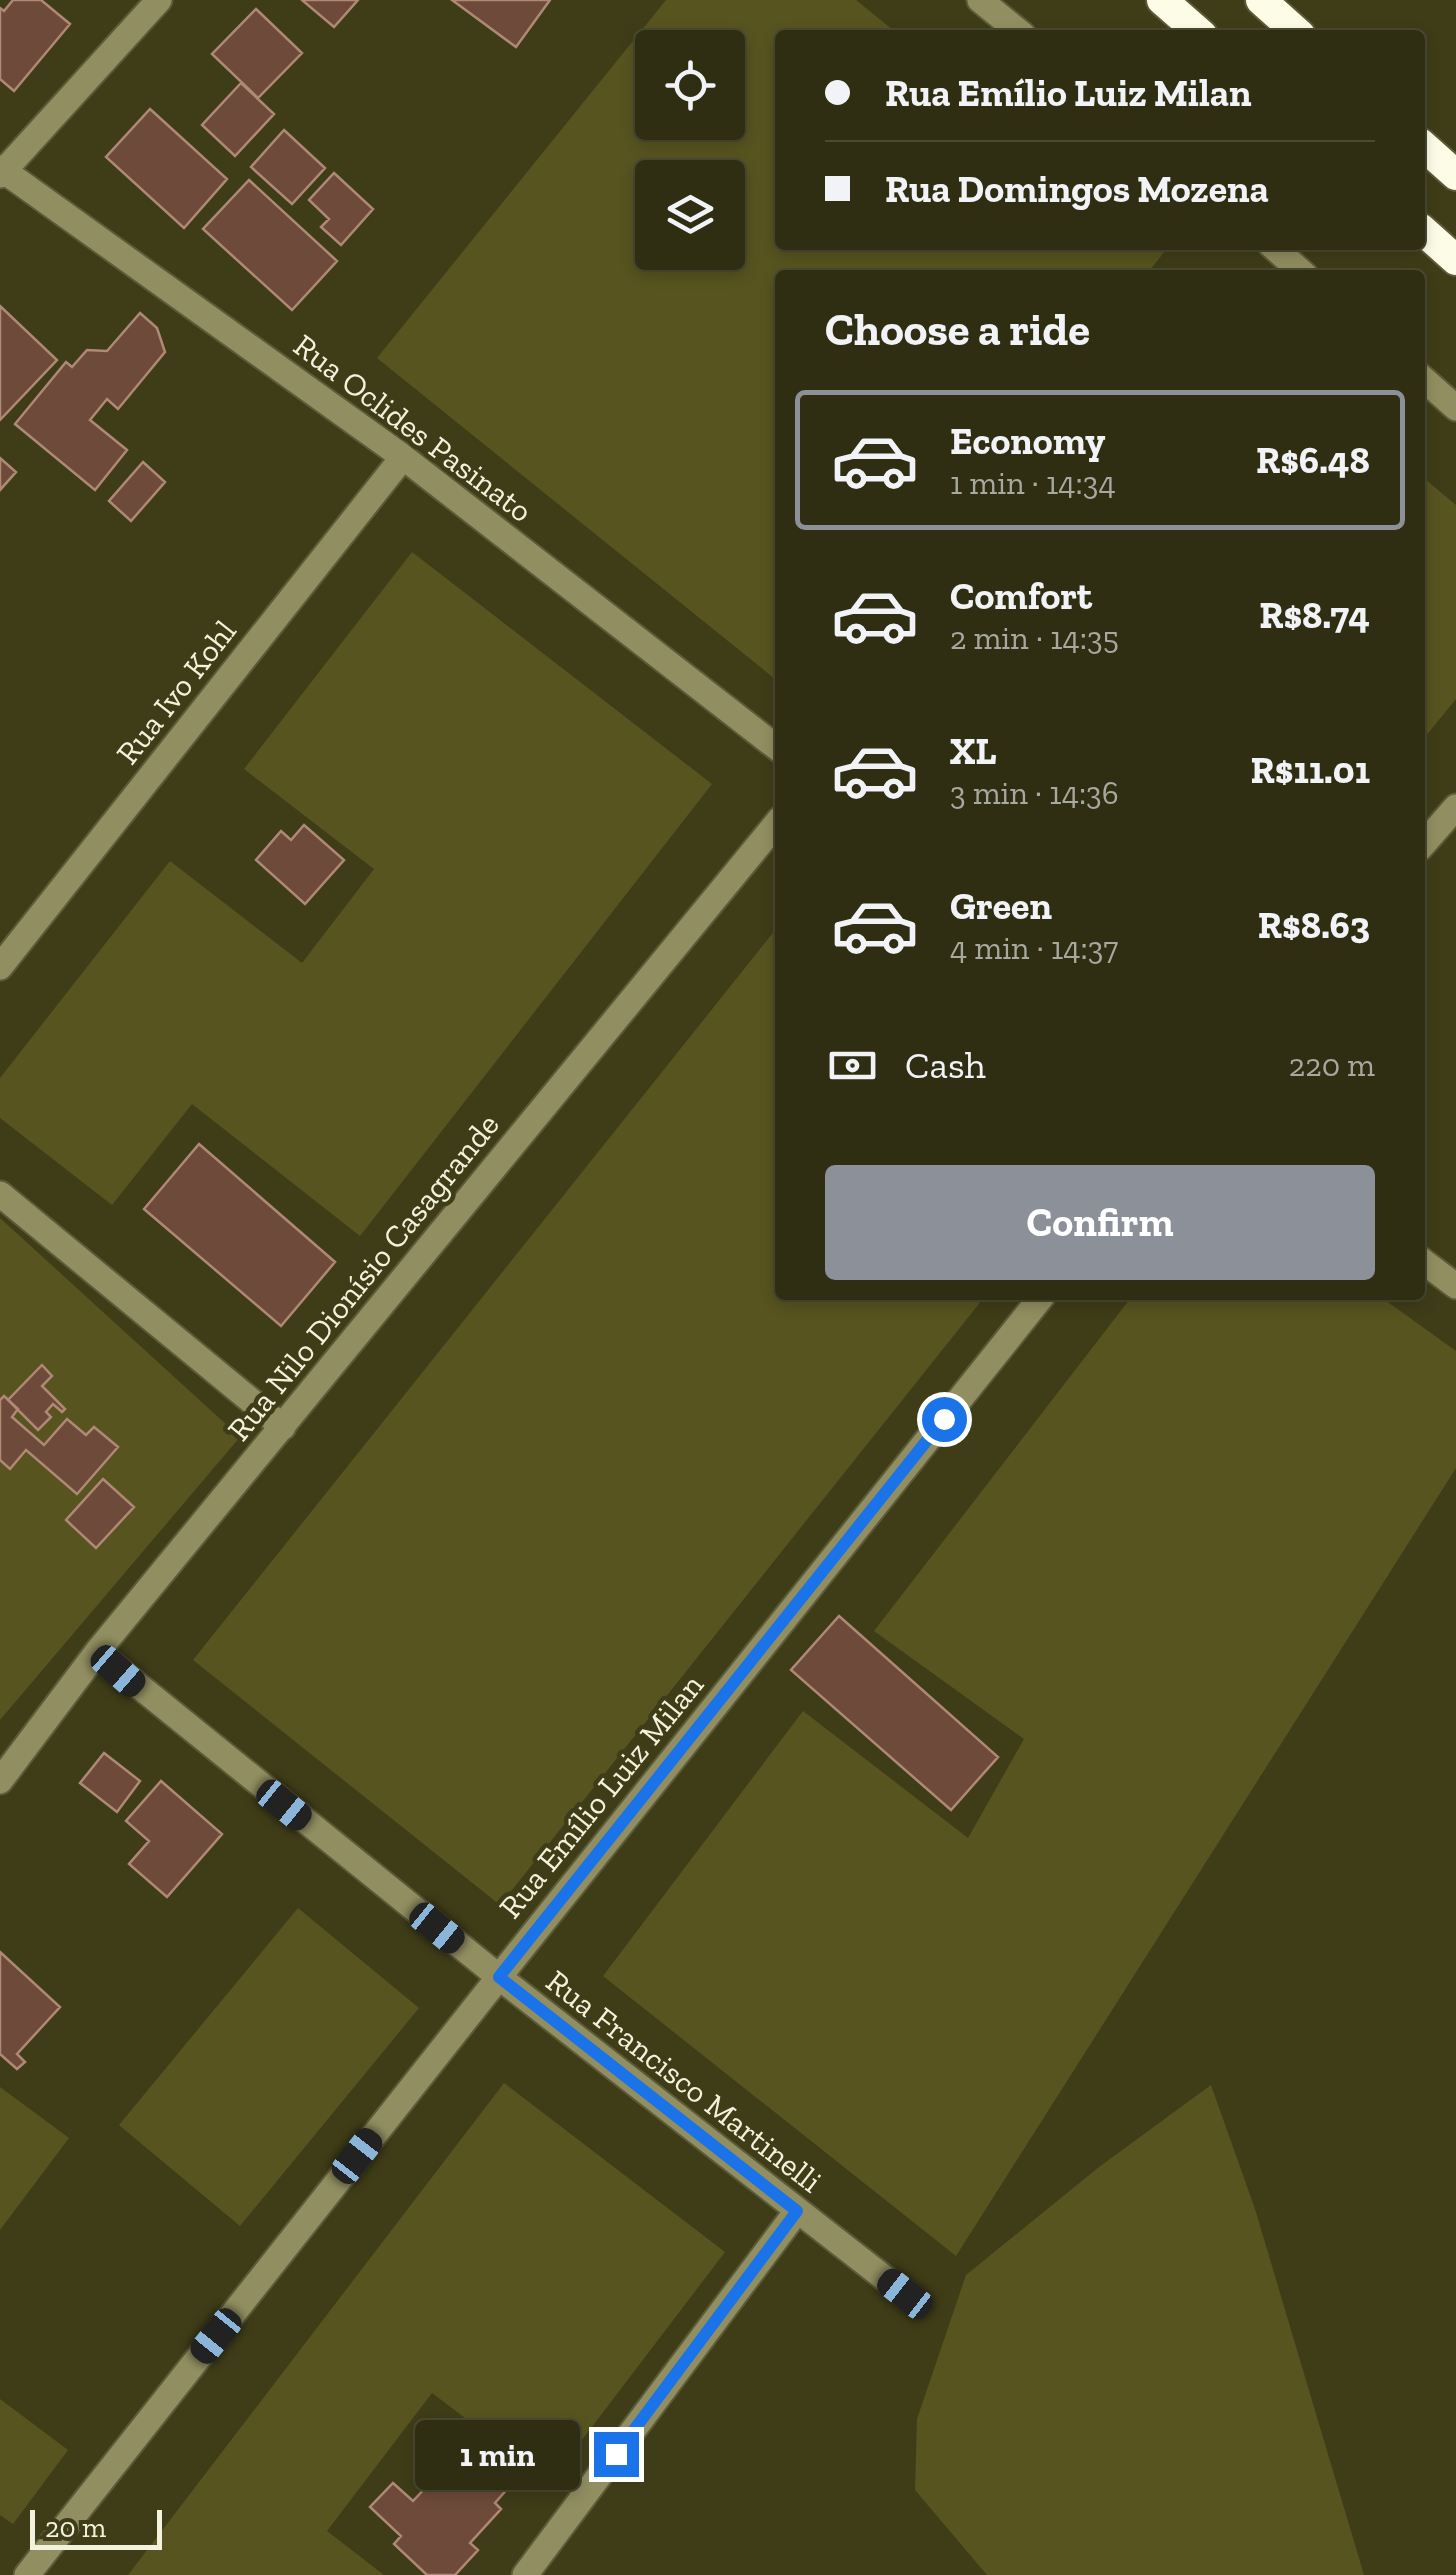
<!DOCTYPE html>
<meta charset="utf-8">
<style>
:root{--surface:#2f2e12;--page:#3b3a20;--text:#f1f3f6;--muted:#a7a89f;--line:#4a4a32;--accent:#8c9099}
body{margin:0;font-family:"Zilla Slab",serif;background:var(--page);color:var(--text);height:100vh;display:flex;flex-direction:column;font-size:38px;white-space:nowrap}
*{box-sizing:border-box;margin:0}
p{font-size:32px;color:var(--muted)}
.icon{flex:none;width:55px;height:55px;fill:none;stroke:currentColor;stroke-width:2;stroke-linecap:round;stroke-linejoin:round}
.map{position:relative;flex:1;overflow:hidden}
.panel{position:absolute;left:775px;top:270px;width:650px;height:1030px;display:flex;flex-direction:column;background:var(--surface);border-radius:10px;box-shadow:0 5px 15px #0003,0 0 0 2px var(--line)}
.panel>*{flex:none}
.top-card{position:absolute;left:775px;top:30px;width:650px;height:220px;border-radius:10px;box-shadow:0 5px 15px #0003,0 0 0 2px var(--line);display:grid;align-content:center;height:220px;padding:0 50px;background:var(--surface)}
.tools{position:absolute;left:635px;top:30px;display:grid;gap:20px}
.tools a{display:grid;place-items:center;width:110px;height:110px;border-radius:10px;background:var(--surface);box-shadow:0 5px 15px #0003,0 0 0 2px var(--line);font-size:50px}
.scale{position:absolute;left:30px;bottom:25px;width:132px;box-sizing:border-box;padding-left:10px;border:5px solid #f2f2dd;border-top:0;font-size:28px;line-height:35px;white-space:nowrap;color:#f2f2dd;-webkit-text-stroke:8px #3f3d18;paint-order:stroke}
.end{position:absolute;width:45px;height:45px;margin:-22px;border:12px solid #1a73e8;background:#fff;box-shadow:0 0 0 5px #fff}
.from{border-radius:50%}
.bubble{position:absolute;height:70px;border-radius:10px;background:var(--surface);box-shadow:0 5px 15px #0003,0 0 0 2px var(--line);font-size:32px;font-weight:700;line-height:70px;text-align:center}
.car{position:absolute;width:30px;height:60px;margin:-30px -15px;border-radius:12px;box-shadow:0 0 8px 2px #0007;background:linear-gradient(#222 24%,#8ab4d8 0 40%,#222 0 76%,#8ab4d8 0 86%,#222 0)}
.top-card b{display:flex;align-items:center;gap:35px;height:95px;font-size:38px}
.top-card b+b{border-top:2px solid var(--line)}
.top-card i{width:25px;height:25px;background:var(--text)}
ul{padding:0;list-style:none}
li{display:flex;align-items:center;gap:30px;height:140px;margin:0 20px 15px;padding:0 30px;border:5px solid transparent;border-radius:10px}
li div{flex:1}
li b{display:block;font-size:38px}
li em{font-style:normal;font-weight:700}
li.on{border-color:var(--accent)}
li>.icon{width:90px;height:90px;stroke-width:1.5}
h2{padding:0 50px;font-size:45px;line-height:120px}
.pay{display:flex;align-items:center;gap:25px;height:110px;padding:0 50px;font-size:38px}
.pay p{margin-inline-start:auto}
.button{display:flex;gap:20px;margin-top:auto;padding:20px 50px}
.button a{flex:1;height:115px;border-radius:10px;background:var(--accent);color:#fff;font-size:40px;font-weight:700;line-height:115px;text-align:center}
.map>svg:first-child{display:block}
.green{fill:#575420;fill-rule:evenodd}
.building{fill:#6e4a3a;stroke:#af8876;stroke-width:2.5}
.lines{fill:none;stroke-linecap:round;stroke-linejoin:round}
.minor-casing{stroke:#5c5a38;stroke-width:29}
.highway-casing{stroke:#5c5a38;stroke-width:34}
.minor{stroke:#918e61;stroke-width:25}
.highway{stroke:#fdfce7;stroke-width:30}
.route{stroke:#1a73e8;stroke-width:12}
.labels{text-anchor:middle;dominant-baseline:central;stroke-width:9;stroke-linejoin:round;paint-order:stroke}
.street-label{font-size:32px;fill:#f2f2dd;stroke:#3f3d18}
</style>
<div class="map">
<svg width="1456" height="2575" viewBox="0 0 1456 2575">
<rect width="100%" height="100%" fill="#3f3d18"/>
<path class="green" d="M666,0H856L899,35H780V245H1158L1165,251L1146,275H780V683L377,358ZM652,48H728V122H652ZM652,178H728V252H652Z
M1420,475L1456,505V699L1420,743Z
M412,552L712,784L360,1236L192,1104L112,1205L0,1118V1078L170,861L302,963L374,869L244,769Z
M780,924V1295H986L500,1905L193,1660Z
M0,1218L240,1437L0,1720Z
M1133,1295H1378L1456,1351V1468L956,2256L603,1976L803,1711L968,1838L1024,1739L874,1631Z
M298,1908L419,2008L240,2226L119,2125Z
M504,2083L725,2252L550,2482L432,2393L327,2531L384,2575H128Z
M1211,2085L1255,2209L1364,2575H987L915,2490L917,2419L966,2275L1099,2167Z
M0,2087L69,2138L0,2230Z
M0,2399L68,2450L13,2524L0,2515Z"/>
<path class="building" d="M13,0H41L70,24L14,91L0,79V8L4,11Z
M302,0H358L334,27Z
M452,0H550L516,47Z
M256,9L302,53L258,98L212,54Z
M241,83L274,114L235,156L202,125Z
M150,109L227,179L184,228L106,157Z
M284,130L325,168L292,204L251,167Z
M334,173L373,209L341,245L321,227L329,219L309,200Z
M249,180L337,261L292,310L203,229Z
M0,306L57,360L0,420Z
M140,313L157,328L165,352L118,409L107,399L90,420L127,450L95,490L15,424L66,362L72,367L87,350L107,351Z
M0,458L16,472L0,490Z
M143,462L165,482L131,521L109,501Z
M304,825L344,860L305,904L256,860L281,831L291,840Z
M199,1144L335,1262L281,1326L144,1209Z
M42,1365L52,1376L42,1386L65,1409L62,1412L53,1404L46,1412L51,1417L38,1430L8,1400Z
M4,1396L18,1409L12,1417L44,1445L67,1419L86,1435L94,1427L118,1447L77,1494L26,1450L10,1469L0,1460V1400Z
M103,1479L134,1507L96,1548L66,1520Z
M839,1616L998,1757L951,1810L791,1670Z
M104,1753L140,1781L117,1812L80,1783Z
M161,1781L222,1834L167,1897L129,1864L149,1841L126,1821Z
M0,1952L60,2007L17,2054L25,2062L17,2069L0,2054Z
M457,2454L490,2485L498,2477L509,2487L495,2503L501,2509L470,2543L478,2550L455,2575H427L394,2544L401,2536L370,2507L393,2483L413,2501Z"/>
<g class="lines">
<defs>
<path id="minor" d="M980,0L1023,35
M0,168L403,457L780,750
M0,175L159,0
M1271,245L1305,275
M1420,376L1456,408
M1420,848L1456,807
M0,967L403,457
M0,1194L283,1427
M1420,1259L1456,1286
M97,1652L499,1977L905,2294
M0,1781L97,1652L780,819
M27,2575L499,1977L1043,1295
M525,2575L797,2211"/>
<path id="highway" d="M1162,0L1202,35
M1261,0L1300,35
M1420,143L1456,175
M1420,228L1456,260"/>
</defs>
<use href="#minor" class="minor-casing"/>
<use href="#highway" class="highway-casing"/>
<use href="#minor" class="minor"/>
<use href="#highway" class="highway"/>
</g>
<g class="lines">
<path class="route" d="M616,2454L797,2211L499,1977L944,1419"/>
</g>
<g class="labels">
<g class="street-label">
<text transform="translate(413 428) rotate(37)">Rua Oclides Pasinato</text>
<text transform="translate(176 692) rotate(-52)">Rua Ivo Kohl</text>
<text transform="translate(363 1277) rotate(-51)">Rua Nilo Dionísio Casagrande</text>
<text transform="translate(601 1796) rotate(-51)">Rua Emílio Luiz Milan</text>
<text transform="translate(684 2081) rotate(38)">Rua Francisco Martinelli</text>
</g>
</g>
</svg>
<div class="tools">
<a><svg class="icon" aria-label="locate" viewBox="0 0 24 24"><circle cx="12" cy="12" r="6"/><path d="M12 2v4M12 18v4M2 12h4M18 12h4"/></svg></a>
<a><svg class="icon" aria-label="layers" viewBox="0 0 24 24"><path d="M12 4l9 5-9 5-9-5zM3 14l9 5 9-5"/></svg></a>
</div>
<div class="scale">20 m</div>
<i class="end from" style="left:944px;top:1419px"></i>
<i class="end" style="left:616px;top:2454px"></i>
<div class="bubble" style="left:415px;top:2420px;width:165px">1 min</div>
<i class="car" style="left:118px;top:1671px;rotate:131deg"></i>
<i class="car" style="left:284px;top:1805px;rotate:129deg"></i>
<i class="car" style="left:437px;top:1928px;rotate:129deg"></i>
<i class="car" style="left:357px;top:2156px;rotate:38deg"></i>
<i class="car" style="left:905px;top:2294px;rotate:308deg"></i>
<i class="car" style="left:216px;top:2336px;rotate:219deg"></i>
<div class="top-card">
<b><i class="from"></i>Rua Emílio Luiz Milan</b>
<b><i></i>Rua Domingos Mozena</b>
</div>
<section class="panel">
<h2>Choose a ride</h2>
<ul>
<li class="on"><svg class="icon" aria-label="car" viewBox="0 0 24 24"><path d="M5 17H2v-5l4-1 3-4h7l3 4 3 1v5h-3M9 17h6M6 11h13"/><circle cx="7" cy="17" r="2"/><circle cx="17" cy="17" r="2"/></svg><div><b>Economy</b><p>1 min · 14:34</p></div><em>R$6.48</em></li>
<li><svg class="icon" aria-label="car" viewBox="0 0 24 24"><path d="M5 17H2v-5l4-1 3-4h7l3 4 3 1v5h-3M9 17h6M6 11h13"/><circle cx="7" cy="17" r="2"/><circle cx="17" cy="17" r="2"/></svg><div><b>Comfort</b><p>2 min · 14:35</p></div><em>R$8.74</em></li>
<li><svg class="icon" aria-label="car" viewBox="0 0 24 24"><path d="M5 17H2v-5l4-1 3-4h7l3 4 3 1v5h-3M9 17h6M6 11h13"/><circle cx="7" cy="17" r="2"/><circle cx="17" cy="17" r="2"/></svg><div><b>XL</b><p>3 min · 14:36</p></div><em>R$11.01</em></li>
<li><svg class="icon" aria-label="car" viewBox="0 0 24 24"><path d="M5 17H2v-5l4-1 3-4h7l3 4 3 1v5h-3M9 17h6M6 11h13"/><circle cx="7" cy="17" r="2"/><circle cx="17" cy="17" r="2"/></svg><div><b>Green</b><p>4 min · 14:37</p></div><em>R$8.63</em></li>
</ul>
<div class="pay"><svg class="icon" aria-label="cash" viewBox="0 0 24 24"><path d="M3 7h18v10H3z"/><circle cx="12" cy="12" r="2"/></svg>Cash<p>220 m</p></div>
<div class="button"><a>Confirm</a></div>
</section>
</div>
